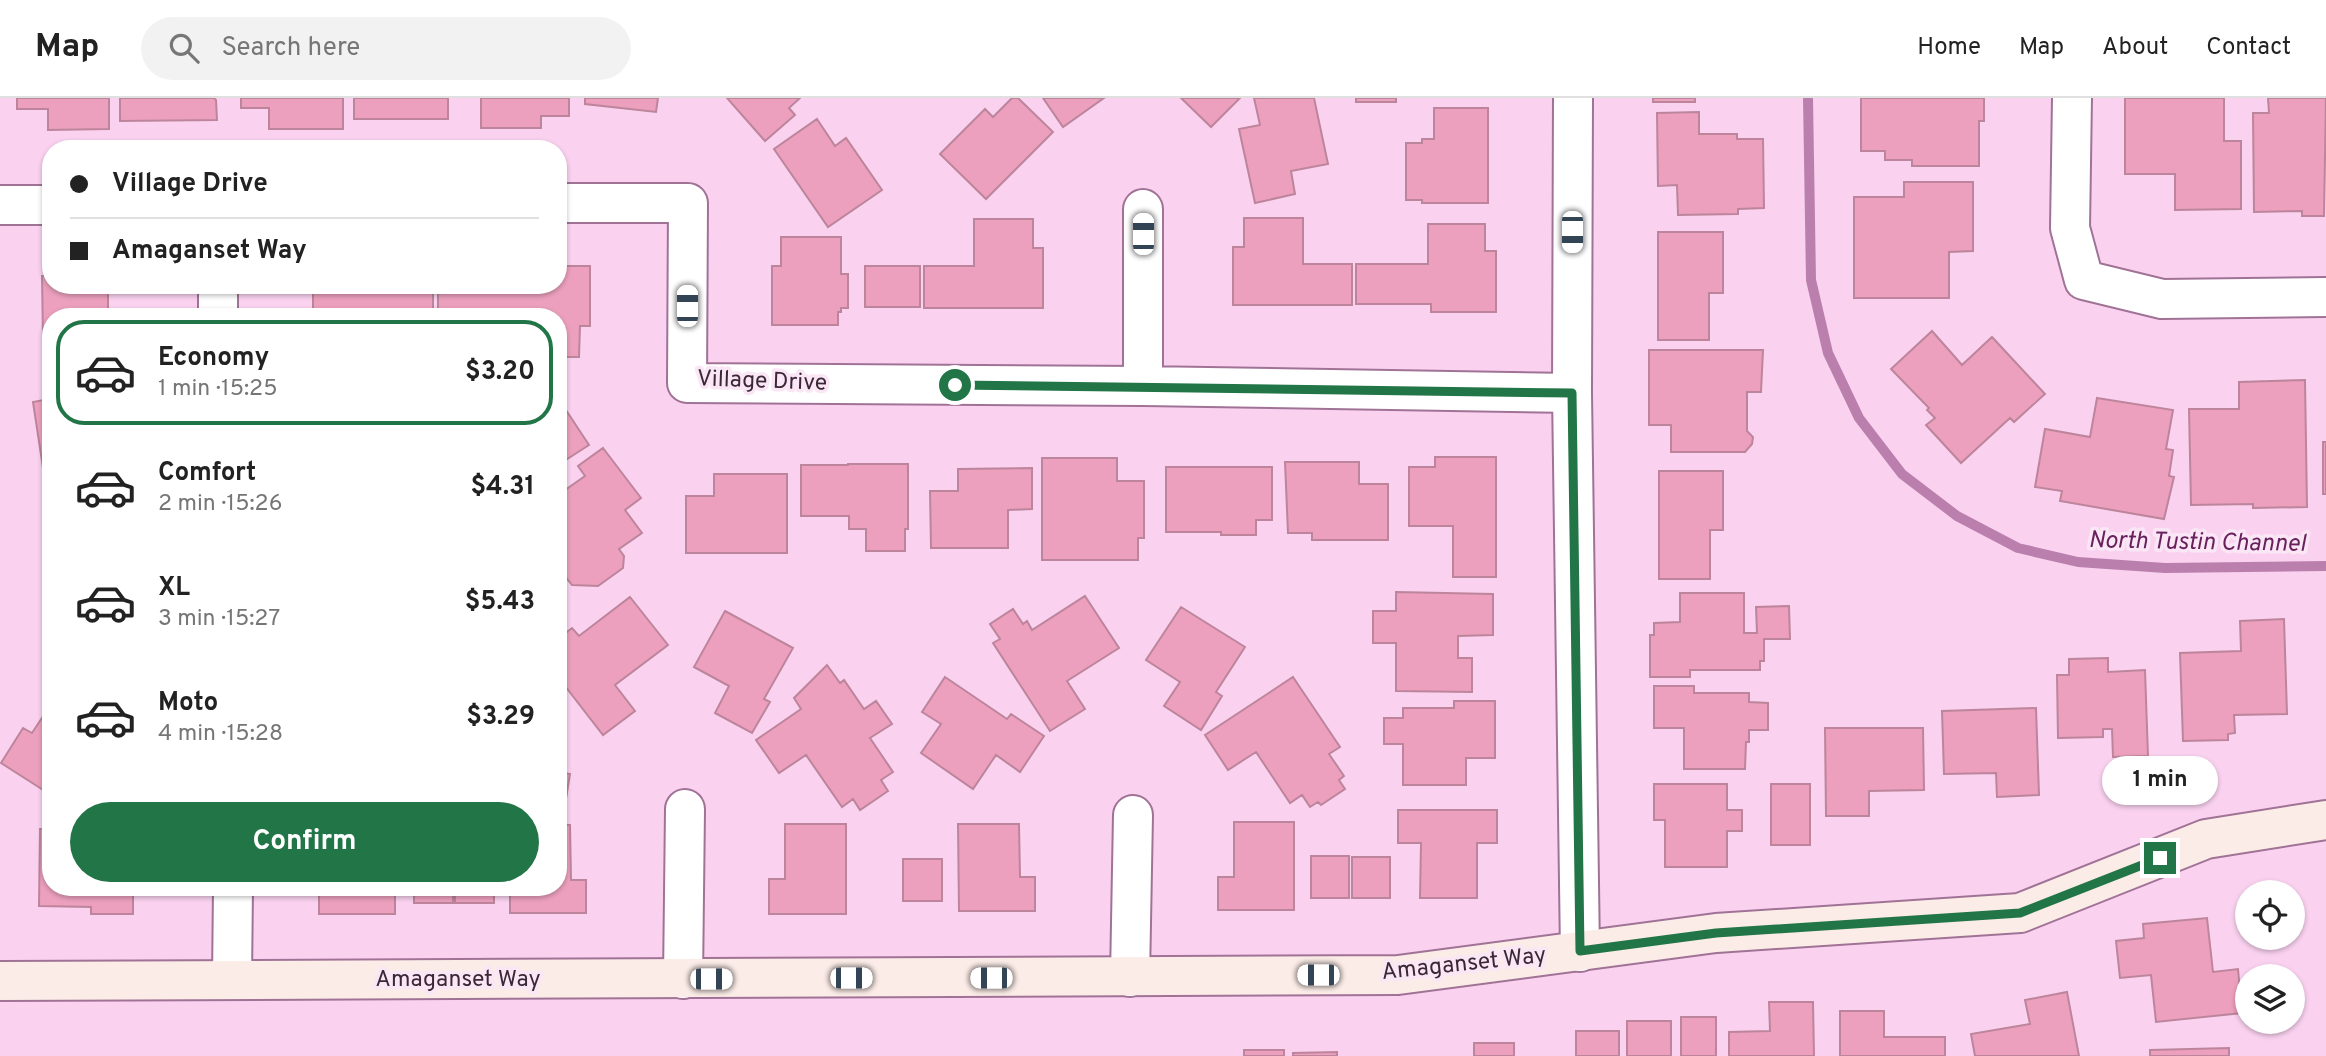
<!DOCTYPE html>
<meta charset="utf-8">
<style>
:root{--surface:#fff;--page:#f2f2f2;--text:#222;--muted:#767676;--line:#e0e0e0;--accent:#227547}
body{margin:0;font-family:Overpass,sans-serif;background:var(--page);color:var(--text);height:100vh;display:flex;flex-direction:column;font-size:26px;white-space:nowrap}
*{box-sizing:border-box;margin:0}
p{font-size:23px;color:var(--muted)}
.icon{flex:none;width:38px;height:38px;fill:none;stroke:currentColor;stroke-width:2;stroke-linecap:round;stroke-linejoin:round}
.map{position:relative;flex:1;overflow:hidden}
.details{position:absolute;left:42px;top:210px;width:525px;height:588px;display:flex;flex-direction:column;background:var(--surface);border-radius:28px;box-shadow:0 2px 5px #0004}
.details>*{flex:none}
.hud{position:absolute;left:42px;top:42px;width:525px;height:154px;border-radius:28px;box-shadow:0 2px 5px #0004;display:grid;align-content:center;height:154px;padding:0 28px;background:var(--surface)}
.tools{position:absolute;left:2235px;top:782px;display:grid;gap:14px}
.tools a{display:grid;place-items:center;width:70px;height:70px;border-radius:50%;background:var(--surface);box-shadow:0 2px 5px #0004;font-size:35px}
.end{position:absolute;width:32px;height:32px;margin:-16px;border:9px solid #227547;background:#fff;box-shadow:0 0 0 4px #fff}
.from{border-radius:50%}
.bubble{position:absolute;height:49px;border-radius:24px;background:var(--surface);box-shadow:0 2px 5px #0004;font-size:23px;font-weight:700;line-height:49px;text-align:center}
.car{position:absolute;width:21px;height:42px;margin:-21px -10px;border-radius:9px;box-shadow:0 0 5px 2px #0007;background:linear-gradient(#fff 24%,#345 0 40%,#fff 0 76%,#345 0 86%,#fff 0)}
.hud b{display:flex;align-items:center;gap:24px;height:66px;font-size:26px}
.hud b+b{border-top:2px solid var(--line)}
.hud i{width:18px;height:18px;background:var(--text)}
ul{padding:12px 0 0;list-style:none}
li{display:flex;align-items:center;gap:21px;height:105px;margin:0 14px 10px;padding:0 14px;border:4px solid transparent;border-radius:28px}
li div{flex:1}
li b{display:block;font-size:26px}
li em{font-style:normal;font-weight:700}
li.selected{border-color:var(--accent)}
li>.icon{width:63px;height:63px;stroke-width:1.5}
.action{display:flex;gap:14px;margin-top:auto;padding:14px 28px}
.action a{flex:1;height:80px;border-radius:42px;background:var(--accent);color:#fff;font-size:28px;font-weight:700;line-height:80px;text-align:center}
header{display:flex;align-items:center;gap:42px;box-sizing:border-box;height:98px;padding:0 35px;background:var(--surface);border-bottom:2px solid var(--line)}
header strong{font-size:33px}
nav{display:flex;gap:38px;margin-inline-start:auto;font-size:24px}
.search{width:490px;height:63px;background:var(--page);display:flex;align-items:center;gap:18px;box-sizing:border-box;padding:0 24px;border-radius:38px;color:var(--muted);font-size:26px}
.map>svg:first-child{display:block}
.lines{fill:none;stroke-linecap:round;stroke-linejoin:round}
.stream{stroke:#bb7fae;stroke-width:10}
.building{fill:#eca0bd;stroke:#bd859b;stroke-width:2}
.street-casing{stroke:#a07396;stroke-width:42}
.secondary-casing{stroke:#a07396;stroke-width:42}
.street{stroke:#fff;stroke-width:38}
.secondary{stroke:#fbece7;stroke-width:38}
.route{stroke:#227547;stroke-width:9}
.labels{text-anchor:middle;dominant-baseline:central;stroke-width:7;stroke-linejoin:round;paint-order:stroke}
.street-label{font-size:23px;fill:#3b2837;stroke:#fae6f5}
.water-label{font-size:24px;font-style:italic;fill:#69215e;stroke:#fae6f5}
</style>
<header>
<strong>Map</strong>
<div class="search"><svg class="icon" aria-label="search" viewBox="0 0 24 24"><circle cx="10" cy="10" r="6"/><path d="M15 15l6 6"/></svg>Search here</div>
<nav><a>Home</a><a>Map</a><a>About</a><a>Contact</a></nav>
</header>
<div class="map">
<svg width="2326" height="958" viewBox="0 0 2326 958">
<rect width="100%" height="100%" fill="#fad2f0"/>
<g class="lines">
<path class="stream" d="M1808,0L1811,182L1828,255L1859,320L1902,376L1957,418L2018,450L2078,464L2165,470L2326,468"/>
</g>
<path class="building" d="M17,0H109V31L48,32V11H17Z
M120,0H214L216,2L217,22L120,23Z
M241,0H343V31H269V10H241Z
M354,0H448V21H354Z
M481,0H569V18H541V30H481Z
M585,0H658L656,14L585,6Z
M727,0H800L789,10L795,17L765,43Z
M1012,0H1018L1053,34L986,101L940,56L985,11L993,19Z
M1043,0H1104L1063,29Z
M1181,0H1240L1211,29Z
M1254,0H1314L1328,66L1291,73L1295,96L1255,105L1239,31L1260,27Z
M1356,0H1396V4H1356Z
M1653,0H1695V4H1653Z
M1861,0H1984V23H1979V68H1912V62H1885V53H1861Z
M2125,0H2224V43H2241V111L2175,112V76H2125Z
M2268,0H2326L2324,118H2302V113L2254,114L2253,15H2269Z
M1434,10H1488V105H1422V102H1406V45H1422V41H1434Z
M1699,14V36H1737V41H1763L1764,110L1738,111V116L1678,117L1677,87L1658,88L1657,15Z
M817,21L835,48L846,40L882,92L828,129L774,51Z
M1904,84H1973V153L1949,154V200H1854V99H1904Z
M1244,120H1303V166H1352V207H1233V149H1244Z
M974,121H1033V150H1043V210H924V168H974Z
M1428,126H1485V153H1496V214H1431V206H1356V166H1428Z
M1658,134H1723V195H1709V242H1658Z
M781,139H841V176H848V210H841V214H838V227H772V168H781Z
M558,168H590V228H580L579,259H558V219H438V187H558Z
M865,168H920V209H865Z
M42,178H51V187H108V219H51V242H43Z
M313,187H433V219H313Z
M1932,233L1962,267L1992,239L2045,296L2014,324L2010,320L1961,365L1926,327L1935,320L1927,312L1929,310L1891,271Z
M1649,252H1763L1761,294H1747V333L1753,339L1752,346L1745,354H1671V327H1649Z
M2305,282L2307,409L2253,410V406L2191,407L2189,311H2239V284Z
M51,291V383H45L33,304L44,302L43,292Z
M558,300L589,347L558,367Z
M2097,300L2173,312L2166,351L2173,352L2169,378L2174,379L2164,421L2060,403L2062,393L2035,389L2045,331L2090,339Z
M2323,344H2326V396H2323Z
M603,350L641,400L625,412L642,435L619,451L624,458L623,470L598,488L572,487L560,472L564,455L558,448V397L585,378L578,368Z
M1435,359H1496V479H1453V428H1409V369H1435Z
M1042,360H1117V383H1144V440H1138V462H1042Z
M1285,364H1359V386H1388V442H1312V435H1288Z
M848,366H908V431H905V453H866V431H849V418H801V367H848Z
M1166,369H1272V422H1256V437H1221V434H1166Z
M1032,370V411L1008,412V450H931L930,393H958V371Z
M1659,373H1723V432H1710V481H1659Z
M714,376H787V455H686V398H714Z
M1396,494L1493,496V537L1458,538V560H1472V594L1396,593V545H1373V513H1396Z
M1680,495H1744V535H1757L1756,509L1789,508L1790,541H1764V563H1760V572H1690V579H1650V537H1654V525L1680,524Z
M1085,498L1119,550L1067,583L1085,611L1050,633L993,545L1000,541L990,526L1013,511L1023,526L1027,523L1032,532Z
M630,499L668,547L615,587L635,613L603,637L558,579V541L572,530L579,538Z
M1181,509L1245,549L1216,594L1222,598L1201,632L1164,608L1180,584L1146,562Z
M725,513L793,550L764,601L770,604L752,635L715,615L729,588L694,569Z
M2284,521L2287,616L2234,617L2235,635L2228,636V642L2183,643L2180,555L2241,553L2240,523Z
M2108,560V574L2145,572L2148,658L2113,659L2112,631H2103V639L2058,640L2057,577H2069V561Z
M827,567L840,585L844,582L864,611L876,603L892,626L870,640L893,674L881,682L888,693L860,712L853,701L842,709L806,657L779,675L756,642L801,611L794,600Z
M945,579L1007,621L1011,616L1044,638L1020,674L996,657L973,691L921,655L941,626L922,614Z
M1293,579L1340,649L1329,656L1344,678L1339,682L1345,691L1321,707L1318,704L1310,709L1302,697L1290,705L1256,654L1228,672L1205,637Z
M1654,588H1694V595H1749V604L1768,605V632H1749V644H1746L1745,671H1684V630H1654Z
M1454,603H1495V660H1466V687H1403V646H1384V620H1403V610H1454Z
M51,606V697L1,665L23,630L32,635Z
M2036,610L2039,697L1997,699L1996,675L1944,676L1942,613Z
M1825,630H1923L1924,692L1869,693V718H1826Z
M558,674L570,676L563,719L558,718Z
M1654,686H1727V712H1742V733H1727V769H1665V722H1654Z
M1771,686H1810V747H1771Z
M1398,712H1497V745H1477V800H1420L1421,745H1398Z
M1234,724H1294V812H1218V779H1234Z
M785,726H846V816H769V781H785Z
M958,726H1019L1020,779H1035V813H959Z
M558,727H570L571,782H586V815H510V789H558Z
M40,731H51V789H133V816H91V809L39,808Z
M1311,758H1349V800H1311Z
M1352,759H1390V800H1352Z
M903,761H942V803H903Z
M319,789H453V805H414V792H395V816H319Z
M455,789H494V805H455Z
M2207,820L2213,874L2238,871L2242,915L2156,924L2151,877L2120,880L2116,843L2144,840L2143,826Z
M2067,894L2079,958H1975L1971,936L2030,926L2025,902Z
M1769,904H1813L1814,958H1729V934L1770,933Z
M1840,913H1884V939H1945V958H1840Z
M1681,919H1716V958H1681Z
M1627,923H1671V958H1627Z
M1576,933H1619V958H1576Z
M1474,945H1514V958H1474Z
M2229,950V958H2150V952Z
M1244,952H1284V958H1244Z
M1337,954V958H1293V955Z"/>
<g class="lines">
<defs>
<path id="street" d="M1573,0L1572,295L1580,854
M2072,0L2070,130L2084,182L2162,201L2326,199
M558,105H688L687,285L1143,288L1572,295
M0,107H51
M1143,111V288
M218,187V219
M1130,879L1133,717
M683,881L685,711
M232,882L233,789"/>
<path id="secondary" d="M0,883L1398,877L1716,835L2020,815L2206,741L2326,722"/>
</defs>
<use href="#street" class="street-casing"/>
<use href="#secondary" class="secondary-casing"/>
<use href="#street" class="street"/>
<use href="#secondary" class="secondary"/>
</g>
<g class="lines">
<path class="route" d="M955,287L1572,295L1580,853L1716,835L2020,815L2160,760"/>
</g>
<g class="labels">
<g class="street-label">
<text transform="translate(762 284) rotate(2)">Village Drive</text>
<text transform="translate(1464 867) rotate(-6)">Amaganset Way</text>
<text x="458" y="882">Amaganset Way</text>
</g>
<g class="water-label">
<text transform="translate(2197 445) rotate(1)">North Tustin Channel</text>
</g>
</g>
</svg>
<div class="tools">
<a><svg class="icon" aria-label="locate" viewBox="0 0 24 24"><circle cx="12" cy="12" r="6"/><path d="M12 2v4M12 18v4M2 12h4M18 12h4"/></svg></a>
<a><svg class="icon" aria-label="layers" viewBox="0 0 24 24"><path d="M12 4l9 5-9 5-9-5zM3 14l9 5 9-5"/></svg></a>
</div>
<i class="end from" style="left:955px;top:287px"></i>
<i class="end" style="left:2160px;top:760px"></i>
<div class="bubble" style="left:2102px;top:658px;width:116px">1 min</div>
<i class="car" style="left:1572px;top:134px;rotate:180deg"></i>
<i class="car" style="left:1143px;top:136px;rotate:0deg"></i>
<i class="car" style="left:687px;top:208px;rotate:0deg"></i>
<i class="car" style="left:1318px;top:877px;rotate:270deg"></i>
<i class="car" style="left:851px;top:880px;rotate:90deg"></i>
<i class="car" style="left:991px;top:880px;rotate:270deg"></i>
<i class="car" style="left:711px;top:881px;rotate:90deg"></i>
<div class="hud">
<b><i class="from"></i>Village Drive</b>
<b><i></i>Amaganset Way</b>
</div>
<section class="details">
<ul>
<li class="selected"><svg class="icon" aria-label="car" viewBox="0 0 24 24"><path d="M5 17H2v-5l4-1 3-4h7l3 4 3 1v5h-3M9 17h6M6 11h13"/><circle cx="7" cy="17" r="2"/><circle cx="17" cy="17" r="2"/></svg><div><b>Economy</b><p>1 min · 15:25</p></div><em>$3.20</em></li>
<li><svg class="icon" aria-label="car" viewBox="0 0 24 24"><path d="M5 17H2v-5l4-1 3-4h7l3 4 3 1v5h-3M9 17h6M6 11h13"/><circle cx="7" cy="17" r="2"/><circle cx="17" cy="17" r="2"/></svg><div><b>Comfort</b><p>2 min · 15:26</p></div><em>$4.31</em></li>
<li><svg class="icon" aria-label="car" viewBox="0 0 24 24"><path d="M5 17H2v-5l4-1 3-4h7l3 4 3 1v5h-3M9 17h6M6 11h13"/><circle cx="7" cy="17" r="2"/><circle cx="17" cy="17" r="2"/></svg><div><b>XL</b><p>3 min · 15:27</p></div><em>$5.43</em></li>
<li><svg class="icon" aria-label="car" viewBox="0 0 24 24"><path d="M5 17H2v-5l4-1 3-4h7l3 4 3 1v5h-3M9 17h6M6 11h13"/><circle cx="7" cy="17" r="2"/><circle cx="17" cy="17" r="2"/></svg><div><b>Moto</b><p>4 min · 15:28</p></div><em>$3.29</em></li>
</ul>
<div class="action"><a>Confirm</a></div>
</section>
</div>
